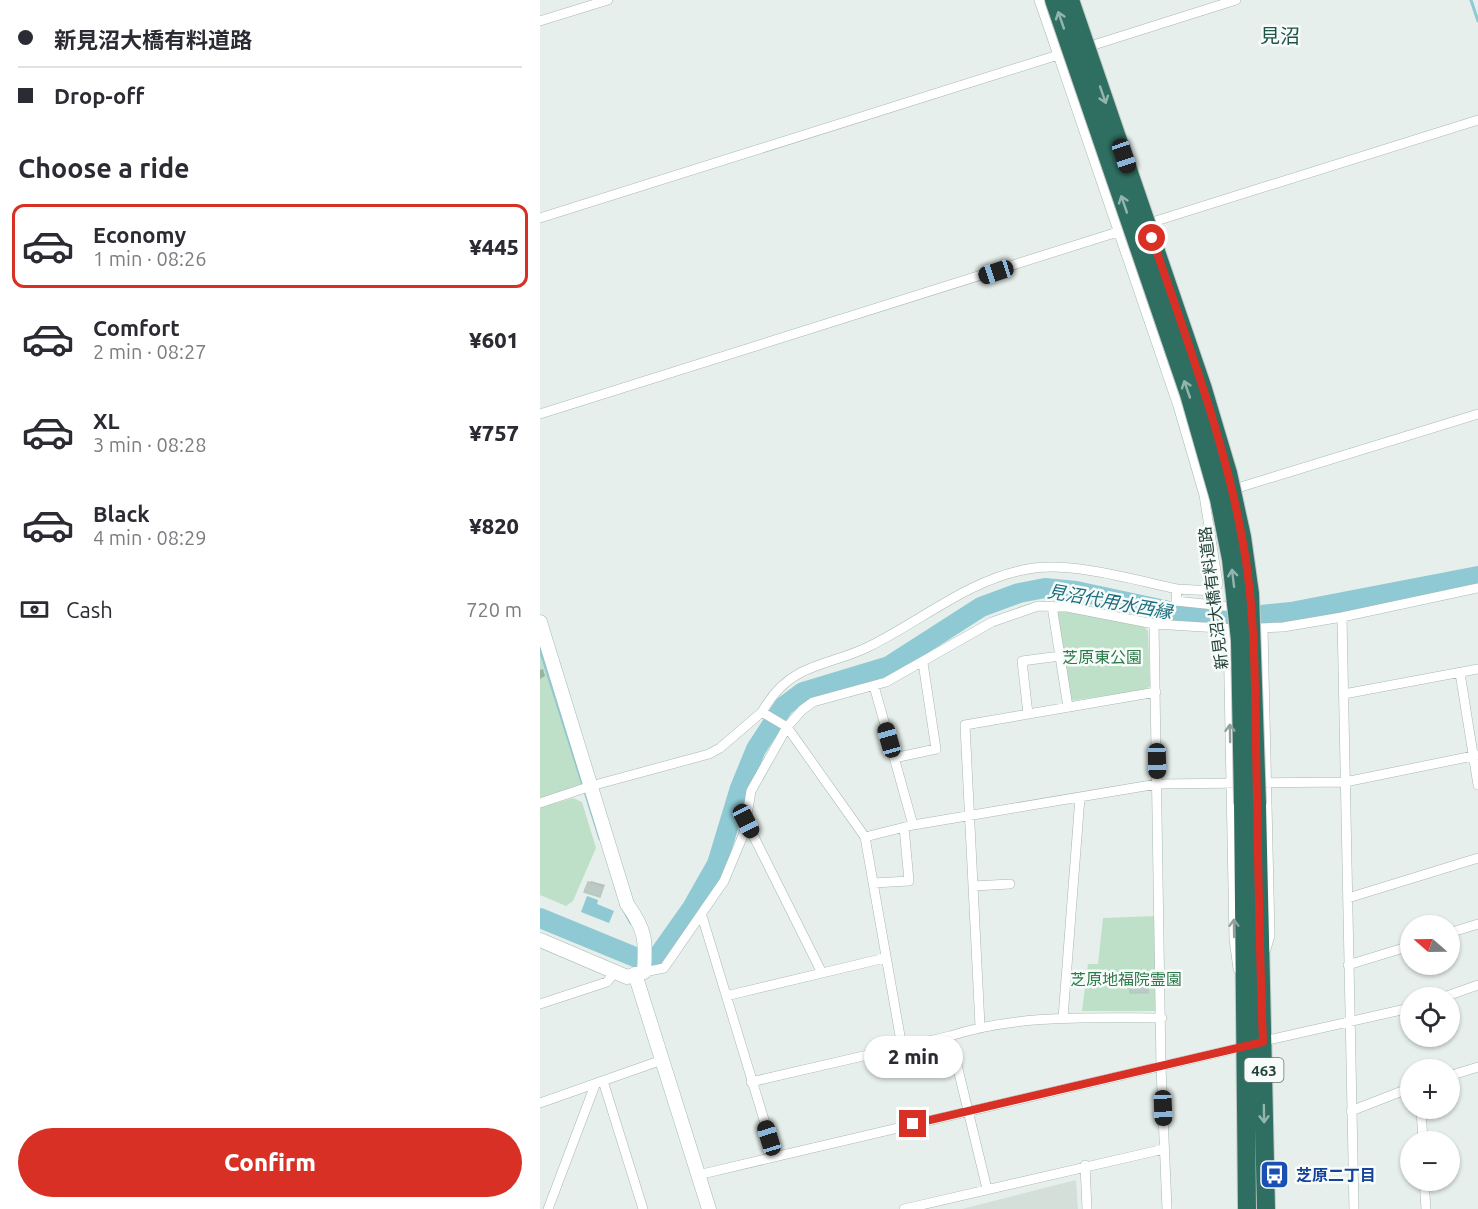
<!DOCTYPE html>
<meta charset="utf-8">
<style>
:root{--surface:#fff;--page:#f2f2f3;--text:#2b2b33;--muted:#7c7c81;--line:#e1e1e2;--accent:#d93025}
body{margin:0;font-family:Ubuntu,"Noto Sans JP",sans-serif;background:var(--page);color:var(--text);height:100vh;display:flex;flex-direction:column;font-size:22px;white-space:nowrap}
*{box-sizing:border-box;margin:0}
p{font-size:20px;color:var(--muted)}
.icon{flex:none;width:33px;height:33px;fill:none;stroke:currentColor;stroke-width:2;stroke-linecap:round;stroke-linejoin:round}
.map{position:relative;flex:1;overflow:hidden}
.side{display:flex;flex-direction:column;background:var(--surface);width:540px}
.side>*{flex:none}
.guide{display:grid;align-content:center;height:132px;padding:0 18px;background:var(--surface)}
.needle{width:39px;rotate:290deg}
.buttons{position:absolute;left:860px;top:915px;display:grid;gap:12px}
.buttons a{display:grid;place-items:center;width:60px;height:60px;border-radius:50%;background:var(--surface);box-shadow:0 2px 4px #0004;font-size:30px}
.end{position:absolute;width:27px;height:27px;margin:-14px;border:8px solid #d93025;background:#fff;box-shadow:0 0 0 3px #fff}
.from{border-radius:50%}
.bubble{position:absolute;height:42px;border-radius:21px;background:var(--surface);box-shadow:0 2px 4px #0004;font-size:20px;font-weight:800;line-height:42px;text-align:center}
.car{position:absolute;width:18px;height:36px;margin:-18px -9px;border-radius:8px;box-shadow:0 0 4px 2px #0007;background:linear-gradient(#222 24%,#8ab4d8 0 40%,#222 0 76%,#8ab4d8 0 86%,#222 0)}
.guide b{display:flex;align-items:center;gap:21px;height:57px;font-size:22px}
.guide b+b{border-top:2px solid var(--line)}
.guide i{width:15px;height:15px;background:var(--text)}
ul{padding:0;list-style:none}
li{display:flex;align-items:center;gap:18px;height:84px;margin:0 12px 9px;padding:0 6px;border:3px solid transparent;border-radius:12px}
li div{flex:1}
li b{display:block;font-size:22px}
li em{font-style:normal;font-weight:800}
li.selected{border-color:var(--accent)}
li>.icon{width:54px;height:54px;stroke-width:1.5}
h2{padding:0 18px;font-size:27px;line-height:72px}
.pay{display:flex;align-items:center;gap:15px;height:66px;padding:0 18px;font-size:22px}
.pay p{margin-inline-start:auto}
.primary-button{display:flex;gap:12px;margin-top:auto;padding:12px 18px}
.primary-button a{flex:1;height:69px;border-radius:36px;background:var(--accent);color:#fff;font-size:24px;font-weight:800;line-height:69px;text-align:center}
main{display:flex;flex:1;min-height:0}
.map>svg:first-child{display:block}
.built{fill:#d4dfda}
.green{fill:#bfe0c8}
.water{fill:#8ec9d4}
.shadow{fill:#0003}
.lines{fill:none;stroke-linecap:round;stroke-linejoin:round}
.stream{stroke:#8ec9d4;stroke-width:3}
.river{stroke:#8ec9d4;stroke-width:20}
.building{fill:#bbcac4;stroke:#b8c9c2;stroke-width:1.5}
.street-casing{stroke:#a8b8b2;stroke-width:10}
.secondary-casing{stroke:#a4bbb3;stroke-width:15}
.highway-casing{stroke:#c2cac8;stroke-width:20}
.street{stroke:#fff;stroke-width:9}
.secondary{stroke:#fff;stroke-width:14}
.highway{stroke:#2f6f62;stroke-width:18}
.highway-bridge-casing{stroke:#c2cac8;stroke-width:20;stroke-linecap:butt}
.highway-bridge{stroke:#2f6f62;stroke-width:18}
.oneway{stroke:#93b5ae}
.oneway2{stroke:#92a09c}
.route{stroke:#d93025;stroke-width:8}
.labels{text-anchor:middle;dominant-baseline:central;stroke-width:5;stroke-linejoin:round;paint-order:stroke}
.shield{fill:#f7fbf9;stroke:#637a73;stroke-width:1.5}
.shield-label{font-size:15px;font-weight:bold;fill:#24423a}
.street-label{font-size:16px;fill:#24423a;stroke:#f7fbf9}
.park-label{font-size:16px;fill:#2d7a4b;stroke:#f7fbf9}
.transit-label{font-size:16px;font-weight:bold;fill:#164399;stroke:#f7fbf9;text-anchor:start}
.water-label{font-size:18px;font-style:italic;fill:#1c6f80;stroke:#f7fbf9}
.quarter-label{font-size:20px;fill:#1f5548;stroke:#f7fbf9}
</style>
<main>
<section class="side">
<div class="guide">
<b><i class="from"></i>新見沼大橋有料道路</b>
<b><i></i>Drop-off</b>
</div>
<h2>Choose a ride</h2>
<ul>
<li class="selected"><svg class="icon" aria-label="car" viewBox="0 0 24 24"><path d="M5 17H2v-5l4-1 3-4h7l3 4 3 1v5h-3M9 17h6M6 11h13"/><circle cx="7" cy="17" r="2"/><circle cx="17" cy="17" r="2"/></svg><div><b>Economy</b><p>1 min · 08:26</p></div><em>¥445</em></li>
<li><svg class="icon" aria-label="car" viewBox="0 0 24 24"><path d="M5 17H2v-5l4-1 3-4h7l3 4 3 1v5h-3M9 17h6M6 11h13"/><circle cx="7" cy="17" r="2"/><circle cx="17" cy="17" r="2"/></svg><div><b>Comfort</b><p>2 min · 08:27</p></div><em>¥601</em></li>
<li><svg class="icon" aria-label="car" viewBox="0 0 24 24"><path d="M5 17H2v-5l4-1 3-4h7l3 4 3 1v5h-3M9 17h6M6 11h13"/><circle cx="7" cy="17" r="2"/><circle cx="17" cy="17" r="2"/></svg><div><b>XL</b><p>3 min · 08:28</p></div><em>¥757</em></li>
<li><svg class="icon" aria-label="car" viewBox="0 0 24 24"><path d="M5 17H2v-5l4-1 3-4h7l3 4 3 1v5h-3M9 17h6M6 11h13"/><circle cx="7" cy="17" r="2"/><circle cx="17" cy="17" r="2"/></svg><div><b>Black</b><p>4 min · 08:29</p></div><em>¥820</em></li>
</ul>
<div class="pay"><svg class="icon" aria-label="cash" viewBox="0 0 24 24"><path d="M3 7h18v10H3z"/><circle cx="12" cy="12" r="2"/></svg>Cash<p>720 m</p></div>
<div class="primary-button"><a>Confirm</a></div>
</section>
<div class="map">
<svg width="938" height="1209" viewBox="0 0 938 1209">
<rect width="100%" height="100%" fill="#e6efeb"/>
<path class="built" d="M536,1180L538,1209H422Z"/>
<path class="green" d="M516,608L604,627L608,631L610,686L605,690L529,701Z
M0,643L44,785L0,799Z
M33,798L42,802L56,848L33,901L26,906L0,895V808Z
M616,916L619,1007L615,1011H542L548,964H558L563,918Z"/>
<path class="water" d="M47,896L58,900L57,904L74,911L69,923L41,912Z"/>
<path class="shadow" d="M3,669L5,676L0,679V670Z
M51,881L65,885L60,895L49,883Z
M605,976V979H609L607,992L591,981Z"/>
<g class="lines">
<path class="stream" d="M931,0L938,21
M0,649L60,839
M81,905L91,923"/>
<path class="river" d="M721,615L751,612L938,576
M0,918L95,957L109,960L118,956L152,908L177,864L200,788L216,749L244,706L263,692L349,666L441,607L479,593L505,588L536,591L643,614L685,617"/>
</g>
<path class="building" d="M48,882L63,888L60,897L44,892Z
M595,977H603V981H608V993H590V980H595Z"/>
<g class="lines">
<defs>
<path id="street" d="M499,0L518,55L522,54
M0,21L68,0
M544,48L696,0
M0,218L518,55L638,406L664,495L678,584L674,591L637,589L636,601L693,607L695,612
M603,225L938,120
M0,414L584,230
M691,490L938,414
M512,606L528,707
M802,617L814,1209
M614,624L621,1067L627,1209
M723,628L730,936L726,949
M688,629L694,939L698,969
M920,673L938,785
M334,686L373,825
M804,694L938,669
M222,712C231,696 243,682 260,673C281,662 306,658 328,647C380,622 429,579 488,569C530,561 595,580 637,589
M488,714L482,661L520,656
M354,758L396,749L383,663
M0,803L51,786L169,754L180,748L222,712L247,727L325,837L362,1047
M206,821L282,973
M325,837L373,825L617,784L805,782L938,755
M333,883L369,881L364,827
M433,886L470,884
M808,898L938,858
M162,916L235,1156
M909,933L938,924
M808,965L870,946
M104,972L124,968L184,881L204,833L211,791L247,727L262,710L273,702L346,682L452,622L498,606L527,607L614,624L696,629L743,627L802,617L938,588
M186,996L345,958
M901,998L938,985
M0,1004L67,982L75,972
M523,1018L540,797
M440,1026L425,725L616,692
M410,1036L447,1189
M720,1042L870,1008
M909,1076L938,1067
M63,1081L103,1209
M211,1082L410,1036C478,1014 551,1018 622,1018
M0,1103L122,1060
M881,1108L883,1142
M811,1111L870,1088
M545,1165L547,1209
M158,1175L707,1046
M884,1180L886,1209
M8,1209L55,1085
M364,1209L624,1149"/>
<path id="secondary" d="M0,622L87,904C106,931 106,940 104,972L87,977L0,940
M95,974L169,1209"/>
<path id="highway" d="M703,804L707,1209
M717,804L726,1209"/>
</defs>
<use href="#street" class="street-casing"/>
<use href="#secondary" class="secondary-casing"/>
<use href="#highway" class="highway-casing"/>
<use href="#street" class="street"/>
<use href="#secondary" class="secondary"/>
<use href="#highway" class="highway"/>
<defs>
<path id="highway-bridge" d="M514,0L649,394L679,499L691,559L700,640L703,804
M530,0L663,389L688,473L702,537L710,594L717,804"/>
</defs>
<use href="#highway-bridge" class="highway-bridge-casing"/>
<use href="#highway-bridge" class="highway-bridge"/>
</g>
<defs><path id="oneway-shaft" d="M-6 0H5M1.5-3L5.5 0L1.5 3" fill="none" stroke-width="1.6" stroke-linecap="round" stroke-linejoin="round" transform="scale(1.5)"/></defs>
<g class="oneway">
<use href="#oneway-shaft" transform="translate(521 20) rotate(-109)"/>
<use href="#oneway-shaft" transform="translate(563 95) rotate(71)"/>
<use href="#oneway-shaft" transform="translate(584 204) rotate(-109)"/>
<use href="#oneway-shaft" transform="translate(647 389) rotate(-109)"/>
<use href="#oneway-shaft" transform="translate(693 578) rotate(-97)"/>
<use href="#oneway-shaft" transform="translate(724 1114) rotate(89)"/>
</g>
<g class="oneway2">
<use href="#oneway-shaft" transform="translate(690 733) rotate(-91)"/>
<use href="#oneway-shaft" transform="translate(694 928) rotate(-91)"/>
</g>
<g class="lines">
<path class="route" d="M373,1124L723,1042C719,943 718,845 716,747C715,685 715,622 706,561C689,450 648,344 612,238"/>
</g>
<defs>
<symbol id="bus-square" viewBox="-11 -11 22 22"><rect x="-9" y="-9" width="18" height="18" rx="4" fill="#1a4fb4" stroke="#f7fbf9"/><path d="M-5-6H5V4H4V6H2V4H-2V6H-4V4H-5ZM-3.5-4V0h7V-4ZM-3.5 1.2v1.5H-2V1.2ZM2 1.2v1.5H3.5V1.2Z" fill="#fff"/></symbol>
</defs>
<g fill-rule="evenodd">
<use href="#bus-square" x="718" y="1158" width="33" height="33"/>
</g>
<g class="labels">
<rect class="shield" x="704.5" y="1058" width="39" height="24" rx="4.5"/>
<g class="shield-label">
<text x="724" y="1070">463</text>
</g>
<g class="street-label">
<text transform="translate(673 598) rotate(-97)">新見沼大橋有料道路</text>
</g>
<g class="park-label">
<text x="562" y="657">芝原東公園</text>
<text x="586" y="979">芝原地福院霊園</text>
</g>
<g class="transit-label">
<text x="756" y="1175">芝原二丁目</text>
</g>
<g class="water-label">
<text transform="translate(570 601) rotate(10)">見沼代用水西縁</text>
</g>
<g class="quarter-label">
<text x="740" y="35">見沼</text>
</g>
</g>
</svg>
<div class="buttons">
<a><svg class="needle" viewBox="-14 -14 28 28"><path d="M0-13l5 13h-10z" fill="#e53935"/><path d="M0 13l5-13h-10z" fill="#7c7c81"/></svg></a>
<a><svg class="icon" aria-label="locate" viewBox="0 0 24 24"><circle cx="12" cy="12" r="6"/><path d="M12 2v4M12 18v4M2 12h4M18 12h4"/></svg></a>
<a>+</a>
<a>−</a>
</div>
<i class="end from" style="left:612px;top:238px"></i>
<i class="end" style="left:373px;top:1124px"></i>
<div class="bubble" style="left:324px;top:1036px;width:99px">2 min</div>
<i class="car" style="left:584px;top:156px;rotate:161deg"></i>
<i class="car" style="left:456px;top:272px;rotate:252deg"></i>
<i class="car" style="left:349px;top:740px;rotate:344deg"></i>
<i class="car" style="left:617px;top:761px;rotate:179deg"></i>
<i class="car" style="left:206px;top:821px;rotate:153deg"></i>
<i class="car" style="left:623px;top:1108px;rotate:178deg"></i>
<i class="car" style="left:229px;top:1138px;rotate:343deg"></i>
</div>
</main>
